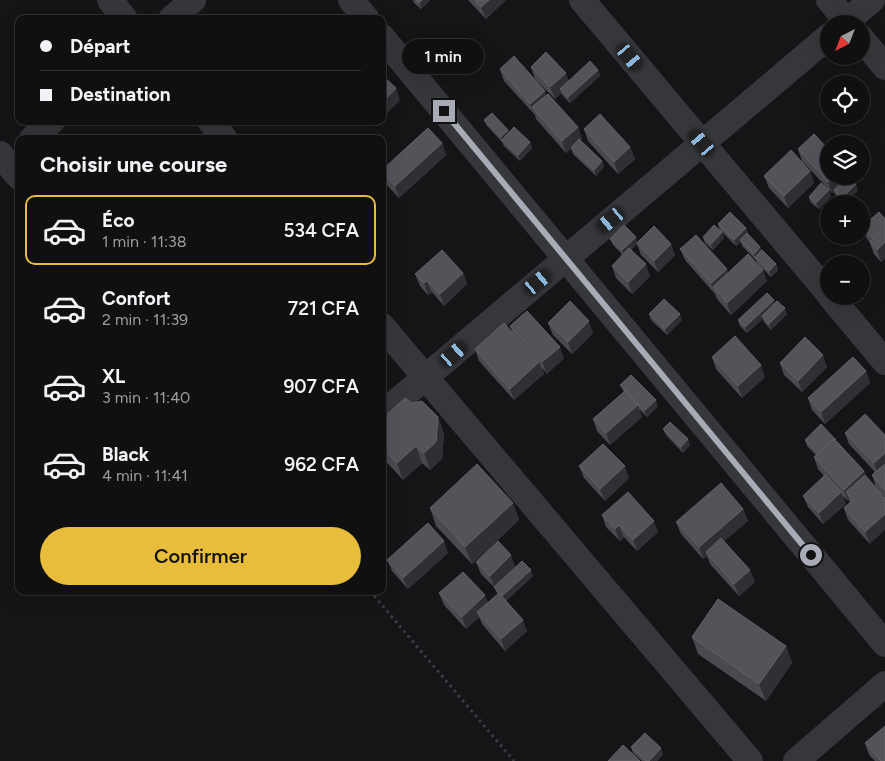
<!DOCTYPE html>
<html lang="fr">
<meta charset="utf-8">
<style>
:root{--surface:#101011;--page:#1e1e1f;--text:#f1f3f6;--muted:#9c9d9f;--line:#303031;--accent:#e8bd3c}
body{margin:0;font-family:Figtree,sans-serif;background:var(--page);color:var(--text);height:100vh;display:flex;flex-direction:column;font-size:19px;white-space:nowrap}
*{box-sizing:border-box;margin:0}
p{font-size:16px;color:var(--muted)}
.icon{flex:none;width:28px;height:28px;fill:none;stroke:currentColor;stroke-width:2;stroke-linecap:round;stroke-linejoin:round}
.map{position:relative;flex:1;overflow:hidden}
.panel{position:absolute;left:15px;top:135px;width:371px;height:460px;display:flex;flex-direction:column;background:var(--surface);border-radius:10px;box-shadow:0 5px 20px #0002,0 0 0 1px var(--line)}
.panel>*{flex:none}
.banner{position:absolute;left:15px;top:15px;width:371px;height:110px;border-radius:10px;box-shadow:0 5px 20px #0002,0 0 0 1px var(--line);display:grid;align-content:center;height:110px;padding:0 25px;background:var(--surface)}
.needle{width:32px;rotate:222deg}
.fabs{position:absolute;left:820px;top:15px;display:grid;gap:10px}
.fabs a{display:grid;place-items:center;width:50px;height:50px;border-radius:50%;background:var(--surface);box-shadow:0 5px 20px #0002,0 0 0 1px var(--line);font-size:25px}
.end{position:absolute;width:22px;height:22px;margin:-11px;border:6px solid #a8abb6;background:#111;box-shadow:0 0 0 2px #111}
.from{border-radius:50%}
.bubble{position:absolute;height:35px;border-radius:18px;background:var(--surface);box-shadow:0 5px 20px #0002,0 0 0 1px var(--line);font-size:16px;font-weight:600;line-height:35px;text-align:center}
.car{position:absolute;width:15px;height:30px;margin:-15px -8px;border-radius:6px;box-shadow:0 0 4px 1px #0007;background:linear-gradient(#222 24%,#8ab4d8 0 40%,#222 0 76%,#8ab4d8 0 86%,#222 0)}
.banner b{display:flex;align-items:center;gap:18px;height:48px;font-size:19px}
.banner b+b{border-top:1px solid var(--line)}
.banner i{width:12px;height:12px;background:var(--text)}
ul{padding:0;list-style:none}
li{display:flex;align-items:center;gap:15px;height:70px;margin:0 10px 8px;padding:0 15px;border:2px solid transparent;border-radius:10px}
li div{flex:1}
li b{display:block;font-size:19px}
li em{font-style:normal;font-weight:600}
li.on{border-color:var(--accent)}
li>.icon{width:45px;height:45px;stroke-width:1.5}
h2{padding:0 25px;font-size:22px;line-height:60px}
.button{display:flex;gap:10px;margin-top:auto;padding:10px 25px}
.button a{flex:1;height:58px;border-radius:30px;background:var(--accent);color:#111;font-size:20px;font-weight:600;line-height:58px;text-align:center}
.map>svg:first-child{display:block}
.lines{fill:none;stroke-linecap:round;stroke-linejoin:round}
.path{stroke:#3c3d42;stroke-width:3;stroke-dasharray:2.5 4;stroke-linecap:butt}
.minor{stroke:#36373b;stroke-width:26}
.wall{fill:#49494f}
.shaded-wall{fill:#303034}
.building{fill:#53545a;stroke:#616268}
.route{stroke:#a8abb6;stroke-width:6}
</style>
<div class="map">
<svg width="885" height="761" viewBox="0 0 885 761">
<rect width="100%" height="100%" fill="#151517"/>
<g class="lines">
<path class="path" d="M370,591L514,761"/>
<path class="minor" d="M110,0L125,19
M351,0L367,19
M582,0L829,294
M829,0L849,24
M171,19L193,0
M844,24L872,0
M382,37L885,644
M861,38L885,67
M210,121L225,139
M32,139L52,121
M0,154L19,177
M830,296L885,362
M382,326L750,761
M382,414L829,36
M796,761L885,684"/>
</g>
<path class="wall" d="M413,0H430L421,9L414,3Z
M468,0H506L486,19Z
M531,67L569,81L598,70L600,76L570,103L562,95L561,93L555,99L535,79Z
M500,69L547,95L578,127L582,139L580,141L602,161L604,167L596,176L573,154L571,148L566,153L536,119L535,115L504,81Z
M484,120L508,130L509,132L530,142L532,148L520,161L504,146L502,142L487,126Z
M584,129L630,147L635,159L618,174L588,141Z
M442,143L446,155L399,198L385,183L382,175V170Z
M798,149L829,176L858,190L845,204H843L836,196L834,192L832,193L802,161Z
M810,171L814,183L788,208L769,188L764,176Z
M831,196L819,209L811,203L809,197Z
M885,219V258L881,262L874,254L870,243L867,239L862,227Z
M718,224L746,228L748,234V235L762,250L776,264L778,270L771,277L757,263L756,260L742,246L741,242L736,246L720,230Z
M722,232L724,238L713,250L705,243L703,237Z
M610,239L638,242L675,255L658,272L641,255L637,244L631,250L650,276L632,294L616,278L612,266L623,255L613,245Z
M680,249L728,273L767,281L731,315L717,299L715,294L685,260Z
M463,273L467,284L444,306L432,292L428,295L420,286L415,274Z
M775,303L787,314L771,330L764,322L763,319L747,333L740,326L738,320Z
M649,314L682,320L667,335L651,320Z
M548,323L593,333L572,354L553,335Z
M510,326L564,358L547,374L542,368L544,374L514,400L479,361L475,349L512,331Z
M712,357L765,377L742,398L716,369Z
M780,363L827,367L802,392L784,375Z
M866,371L870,383L825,424L812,410L808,398Z
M620,385L658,406L647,417L639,409L642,417L610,445L597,431L593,419L624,392Z
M412,403L438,417L444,434L442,459L430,470L422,463L403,480L382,457V419Z
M663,429L688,439L690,445L683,453L666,435Z
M845,433L885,435V497L876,487L872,475L875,472L849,444Z
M805,440L837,441L864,471L866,477L870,544L848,520L844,508L850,503L849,500L848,501L843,496L846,504L823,524L808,507L803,496L824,476L818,469L814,457L816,455L807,446Z
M579,466L629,478L605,501L584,478Z
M513,503L519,520L472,564L436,526L430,508Z
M743,509L748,521L724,541L755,582L739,596L710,564L707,556L703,559L681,534L676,522Z
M602,515L658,532L637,551L624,537L620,541L606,527Z
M448,553L408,589L392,571L387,560Z
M476,562L515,566L494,587L481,574Z
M533,576L506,601L527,631L505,651L482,624L479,617L466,629L444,605L439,593L488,603L498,595L494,587Z
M692,637L786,646L792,663L766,701L698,654Z
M865,743L885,761H875L869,755Z
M631,747L661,748L663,754L657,761H642L633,753Z"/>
<path class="shaded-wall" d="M422,0H430L421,9L419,3Z
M489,0H506L486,19L481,7Z
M598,70L600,76L570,103L568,97Z
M566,73L570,84L560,89L561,93L555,99L550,87Z
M396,88L400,100L385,116L382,110V103Z
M545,91L549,102L532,107L535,116L530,104Z
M578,127L582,139L566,153L562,141Z
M508,130L511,136L502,140L501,137Z
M530,142L532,148L520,161L518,155Z
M442,143L446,155L399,198L395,186Z
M630,147L635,159L618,174L614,162Z
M602,161L604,167L596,176L594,170Z
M810,171L814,183L788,208L784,196Z
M834,176H848L834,190V192L832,193L828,182Z
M856,184L858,190L845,204H844L842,198Z
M829,190L831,196L819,209L816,203Z
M746,228L748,234L741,241L740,240L741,242L736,246L734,240Z
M722,232L724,238L713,250L711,244Z
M636,237L638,243L624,256L622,250Z
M885,242V258L881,262L877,250Z
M671,244L675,255L658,272L654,261Z
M760,247L763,253L755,257L754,254Z
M646,264L650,276L632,294L628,282Z
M776,264L778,270L771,277L769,271Z
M727,269L731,281L713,287L715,294L711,283Z
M763,270L767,281L731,315L727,303Z
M463,273L467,284L444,306L440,294Z
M427,281L432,292L428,295L424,283Z
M774,300L776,306L762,316L763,319L747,333L745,327Z
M785,308L787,314L771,330L769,324Z
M680,314L682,320L667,335L665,329Z
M589,321L593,333L572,354L568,342Z
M560,347L564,358L547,374L542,362Z
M823,355L827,367L802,392L798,381Z
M539,362L544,374L514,400L510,389Z
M761,365L765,377L742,398L738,386Z
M866,371L870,383L825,424L821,412Z
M656,400L658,406L647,417L644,411Z
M638,405L642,417L610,445L606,433Z
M438,417L444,434L442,459L430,470L424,453Z
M688,439L690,445L683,453L681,447Z
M416,446L422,463L403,480L397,463Z
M885,453V469L878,475L874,463Z
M625,466L629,478L605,501L600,489Z
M864,471L868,483L846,492L849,500L848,501L844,490Z
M841,492L846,504L823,524L819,513Z
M513,503L519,520L472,564L465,547Z
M743,509L748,521L708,555L706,552L707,556L703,559L699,547Z
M885,514V530L870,544L865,532Z
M654,521L658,532L637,551L633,540Z
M619,525L624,537L620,541L615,529Z
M444,541L448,553L408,589L403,578Z
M511,555L515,566L494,587L490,576Z
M531,570L533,576L505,602L502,596Z
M750,570L755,582L739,596L734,584Z
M485,595L490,607L477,612L479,617L466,629L462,617Z
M523,620L527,631L505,651L501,639Z
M786,646L792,663L766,701L759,684Z
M661,748L663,754L657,761H649Z"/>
<path class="building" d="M416,0H422L419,3Z
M475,0H489L481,7Z
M546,52L566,73L550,87L531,67Z
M514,56L545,91L530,104L500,69Z
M590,61L598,70L568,97L560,89Z
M382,75L396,88L382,103Z
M548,94L578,127L562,141L532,107Z
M492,113L508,130L501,137L484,120Z
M600,114L630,147L614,162L584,129Z
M514,127L530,142L518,155L502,140Z
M428,128L442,143L395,186L382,172V170Z
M814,134L829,150V176H834L828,182L798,149Z
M579,139L602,161L594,170L571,148Z
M791,150L810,171L784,196L764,176Z
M847,176H849L856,184L842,198L834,190Z
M821,183L829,190L816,203L809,197Z
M730,212L746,228L734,240L718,224Z
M879,212L885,219V242L877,250L870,242L873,239L862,227Z
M624,225L636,237L622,250L610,239Z
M714,225L722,232L711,244L703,237Z
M654,226L671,244L654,261L637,243Z
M747,233L760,247L754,254L740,240Z
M696,235L727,269L711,283L680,249Z
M629,248L646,264L628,282L612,266Z
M442,250L463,273L440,294L427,281L424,283L415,274Z
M762,250L776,264L769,271L755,257Z
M748,254L763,270L727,303L713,287Z
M767,293L774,300L745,327L738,320Z
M664,299L680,314L665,329L649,314Z
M570,301L589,321L568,342L548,323Z
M777,301L785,308L769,324L762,316Z
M527,311L560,347L542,362L510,326Z
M504,323L539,362L510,389L475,349Z
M735,336L761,365L738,386L712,357Z
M805,337L823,355L798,381L780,363Z
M853,357L866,371L821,412L808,398Z
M631,375L656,400L644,411L620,385Z
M625,391L638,405L606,433L593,419Z
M405,398L412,403L422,401L438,417L436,442L424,453L416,446L397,463L382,447V419Z
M865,414L885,435V453L874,463L845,433Z
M670,422L688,439L681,447L663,429Z
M821,424L836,440L834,439L818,454L805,440Z
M834,439L864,471L844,490L814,457Z
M603,444L625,466L600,489L579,466Z
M477,464L513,503L465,547L430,508Z
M885,464V490L872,475Z
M825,475L841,492L819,513L803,496Z
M865,475L885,498V514L865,532L844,508L853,500L846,492Z
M721,483L743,509L699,547L676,522Z
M628,492L654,521L633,540L619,525L615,529L602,515Z
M428,523L444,541L403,578L387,560Z
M721,538L750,570L734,584L706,552Z
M498,541L511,555L490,576L476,562Z
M522,561L531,570L502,596L494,587Z
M463,572L485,595L462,617L439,593Z
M499,593L523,620L501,639L477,612Z
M718,599L786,646L759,684L692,637Z
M885,726V761H881L865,743Z
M645,733L661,748L649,761H646L631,747Z
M623,745L640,761H608Z"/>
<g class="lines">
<path class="route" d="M444,111L811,555"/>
</g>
</svg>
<div class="fabs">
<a><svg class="needle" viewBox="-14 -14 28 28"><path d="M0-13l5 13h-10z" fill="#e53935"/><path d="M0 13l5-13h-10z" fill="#9c9d9f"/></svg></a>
<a><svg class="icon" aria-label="locate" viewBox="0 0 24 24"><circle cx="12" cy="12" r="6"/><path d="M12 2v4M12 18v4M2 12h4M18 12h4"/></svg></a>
<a><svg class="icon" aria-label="layers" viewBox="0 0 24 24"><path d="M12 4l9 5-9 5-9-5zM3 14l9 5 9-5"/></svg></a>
<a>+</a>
<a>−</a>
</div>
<i class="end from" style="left:811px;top:555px"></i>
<i class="end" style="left:444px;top:111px"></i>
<div class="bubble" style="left:402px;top:39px;width:82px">1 min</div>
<i class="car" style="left:630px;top:57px;rotate:140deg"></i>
<i class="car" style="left:702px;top:143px;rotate:320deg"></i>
<i class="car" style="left:611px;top:220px;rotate:230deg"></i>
<i class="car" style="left:538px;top:282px;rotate:50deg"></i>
<i class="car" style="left:454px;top:354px;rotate:49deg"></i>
<div class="banner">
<b><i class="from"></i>Départ</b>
<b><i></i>Destination</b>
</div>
<section class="panel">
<h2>Choisir une course</h2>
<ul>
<li class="on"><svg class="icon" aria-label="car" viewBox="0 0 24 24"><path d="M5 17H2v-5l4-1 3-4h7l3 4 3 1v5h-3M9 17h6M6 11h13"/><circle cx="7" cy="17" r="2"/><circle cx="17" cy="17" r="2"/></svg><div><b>Éco</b><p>1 min · 11:38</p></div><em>534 CFA</em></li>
<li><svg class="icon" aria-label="car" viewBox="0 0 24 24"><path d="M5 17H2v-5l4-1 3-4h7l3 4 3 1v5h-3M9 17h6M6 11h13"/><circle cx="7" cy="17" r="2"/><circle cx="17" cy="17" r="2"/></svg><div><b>Confort</b><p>2 min · 11:39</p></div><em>721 CFA</em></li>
<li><svg class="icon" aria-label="car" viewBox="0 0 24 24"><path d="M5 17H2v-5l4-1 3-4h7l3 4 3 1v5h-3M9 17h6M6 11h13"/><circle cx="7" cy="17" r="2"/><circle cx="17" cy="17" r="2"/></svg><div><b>XL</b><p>3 min · 11:40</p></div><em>907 CFA</em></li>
<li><svg class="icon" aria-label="car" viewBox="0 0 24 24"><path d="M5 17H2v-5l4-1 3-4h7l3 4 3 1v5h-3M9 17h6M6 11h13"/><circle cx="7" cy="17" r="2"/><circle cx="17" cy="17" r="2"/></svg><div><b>Black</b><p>4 min · 11:41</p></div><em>962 CFA</em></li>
</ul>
<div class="button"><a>Confirmer</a></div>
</section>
</div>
